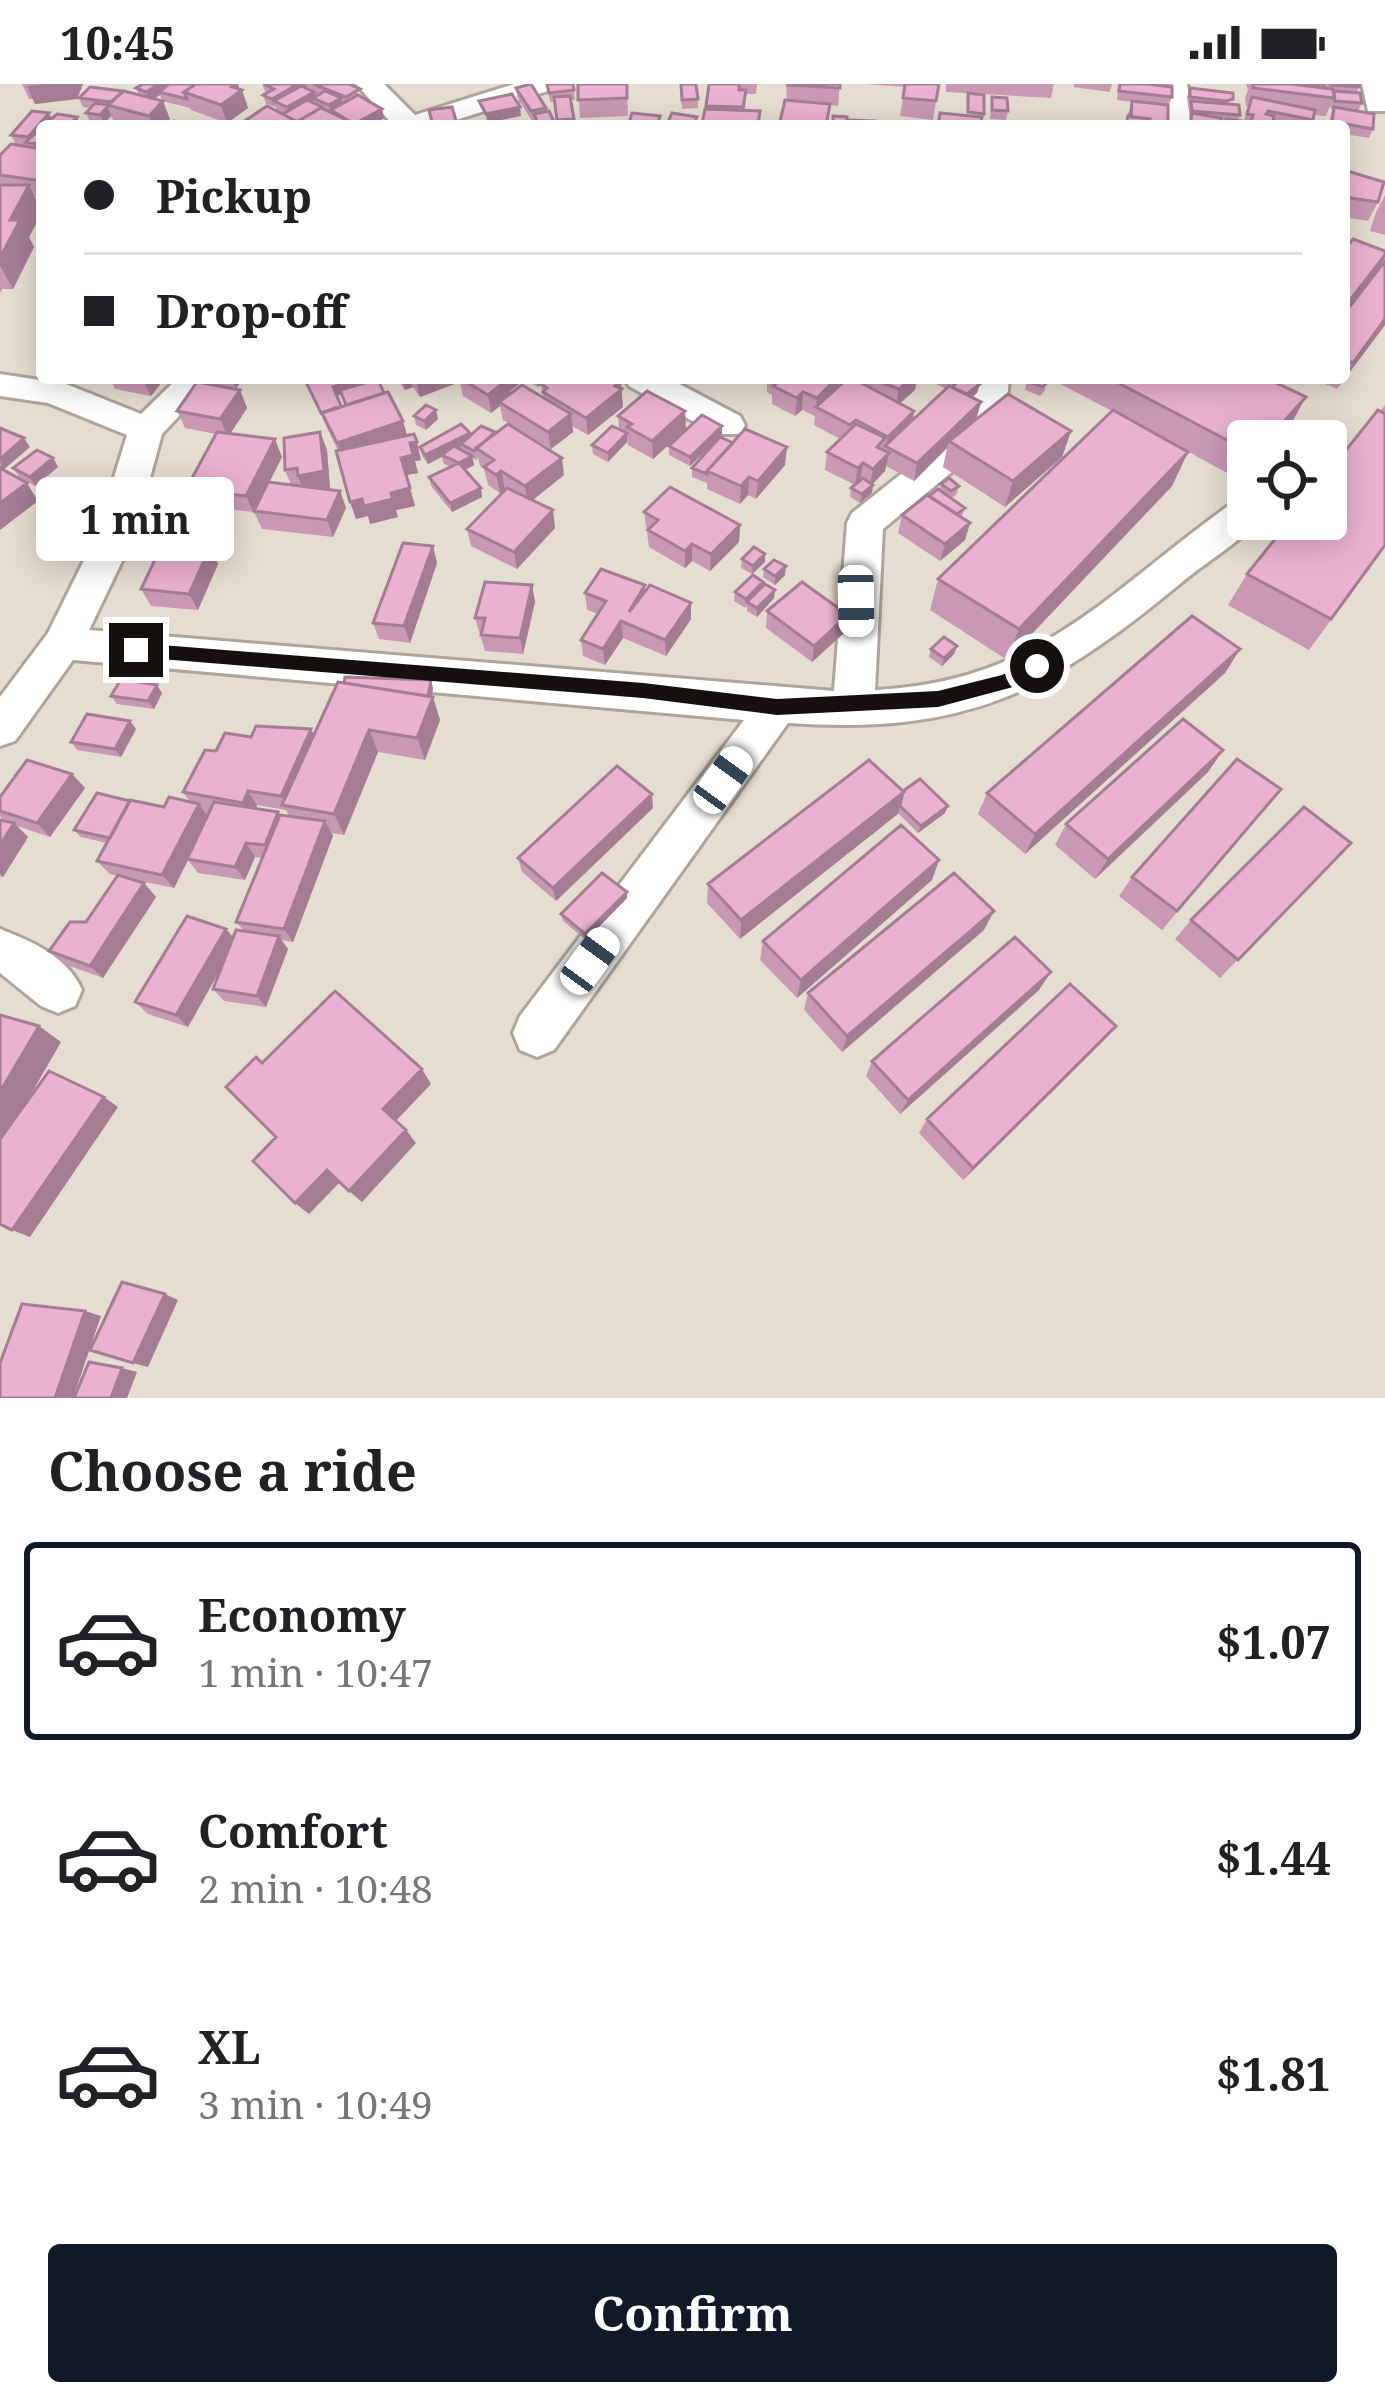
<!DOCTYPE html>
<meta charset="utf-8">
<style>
:root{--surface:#fff;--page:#f6f6f6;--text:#202124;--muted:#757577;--line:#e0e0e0;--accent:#111827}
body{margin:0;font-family:"Noto Serif",serif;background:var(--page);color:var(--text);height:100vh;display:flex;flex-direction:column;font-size:45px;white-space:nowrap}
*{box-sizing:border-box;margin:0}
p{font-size:39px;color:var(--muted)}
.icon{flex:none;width:66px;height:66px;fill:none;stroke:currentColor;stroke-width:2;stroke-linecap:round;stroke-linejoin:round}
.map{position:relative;height:1314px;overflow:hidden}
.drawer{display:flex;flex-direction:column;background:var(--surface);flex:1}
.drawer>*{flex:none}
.guide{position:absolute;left:36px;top:36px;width:1314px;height:264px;border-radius:12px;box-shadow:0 6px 30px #0003;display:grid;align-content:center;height:264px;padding:0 48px;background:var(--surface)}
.buttons{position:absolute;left:1227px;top:336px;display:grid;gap:24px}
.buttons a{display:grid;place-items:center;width:120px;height:120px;border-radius:12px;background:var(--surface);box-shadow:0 6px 30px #0003;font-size:60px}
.end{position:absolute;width:54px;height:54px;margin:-27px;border:15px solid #13100d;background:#fff;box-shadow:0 0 0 6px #fff}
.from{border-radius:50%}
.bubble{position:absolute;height:84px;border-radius:12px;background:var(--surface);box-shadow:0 6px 30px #0003;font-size:39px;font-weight:700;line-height:84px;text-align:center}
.car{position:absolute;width:36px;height:72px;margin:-36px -18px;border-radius:15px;box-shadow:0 0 9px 3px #0007;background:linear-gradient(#fff 24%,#345 0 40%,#fff 0 76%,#345 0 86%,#fff 0)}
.guide b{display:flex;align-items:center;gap:42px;height:114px;font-size:45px}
.guide b+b{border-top:3px solid var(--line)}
.guide i{width:30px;height:30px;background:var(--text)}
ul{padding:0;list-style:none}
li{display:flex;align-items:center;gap:36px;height:198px;margin:0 24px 18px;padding:0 24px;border:6px solid transparent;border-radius:12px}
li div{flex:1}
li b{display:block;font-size:45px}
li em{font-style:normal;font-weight:700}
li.current{border-color:var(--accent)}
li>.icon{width:108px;height:108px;stroke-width:1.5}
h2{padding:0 48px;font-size:54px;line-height:144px}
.action{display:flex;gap:24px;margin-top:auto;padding:24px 48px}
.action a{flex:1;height:138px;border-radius:12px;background:var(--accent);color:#fff;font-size:48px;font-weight:700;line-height:138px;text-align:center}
.status{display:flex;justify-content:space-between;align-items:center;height:84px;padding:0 60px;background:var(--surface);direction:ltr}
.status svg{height:33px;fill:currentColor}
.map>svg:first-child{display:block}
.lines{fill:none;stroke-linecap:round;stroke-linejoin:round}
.minor-casing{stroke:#ada59b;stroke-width:6}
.minor{fill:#fff;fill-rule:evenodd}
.wall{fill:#c999b3;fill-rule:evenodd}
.shaded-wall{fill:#a47d92}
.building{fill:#eab2d0;stroke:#a47d92;stroke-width:3}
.route{fill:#13100d}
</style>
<div class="status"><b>10:45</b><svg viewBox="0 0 49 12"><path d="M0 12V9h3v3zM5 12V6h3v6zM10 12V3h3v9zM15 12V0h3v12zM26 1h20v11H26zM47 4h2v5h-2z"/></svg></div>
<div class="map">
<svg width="1385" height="1314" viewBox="0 0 1385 1314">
<rect width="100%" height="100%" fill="#e6ddd2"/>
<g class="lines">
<defs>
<path id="minor" d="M356,0H384L415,31L514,0H555L551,6L437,42H394Z
M1161,0H1187L1194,42H1166Z
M1362,0H1385V27H1368Z
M0,290L66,300L141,330L178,294H215L162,350L134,452L89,546L834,607L847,439L852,429L964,340L972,328L975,294H1009L1006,328L988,358L883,445L875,606C1040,598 1106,509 1231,420L1248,418V435H1260C1239,459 1206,478 1181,499C1048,609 966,651 788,639L554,966L537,973L520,966L513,949L520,932L744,636L73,576L15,657L0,662V613L48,549L96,452L127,351L48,319L0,312Z
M624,294H668L740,332L745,341L740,350H716L629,302Z
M0,845C33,858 67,872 82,906L75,922L58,929L41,922L0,889Z"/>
</defs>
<use href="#minor" class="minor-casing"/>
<use href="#minor" class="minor"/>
</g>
<path class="wall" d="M22,0H83L77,15L35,20L33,15H29Z
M262,0H349L362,14L382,25L384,34L370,42H237L276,26V23L266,20L263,11L266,9Z
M547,0H573L575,16H571L574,42H558L555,18H550Z
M578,0H627L628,32L580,34Z
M680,0L698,15V24L682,25Z
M709,0H757L756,10H746L745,27H760L759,42H702Z
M786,0H840L838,22L787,16Z
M864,0H939L933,36L900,32L905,3Z
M946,0H1054L1051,14L946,8Z
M1074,0H1112L1110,8L1073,3Z
M1118,0H1173L1172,13L1168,22L1167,42H1124L1132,18L1117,16Z
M1246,0H1324L1325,2L1326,0H1359L1357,9L1362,19L1358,27L1373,45L1369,54L1344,50V42H1321L1323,38L1329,39L1332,26L1330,22L1326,32L1314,31L1310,42H1223L1224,40L1220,39V42H1188L1190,36L1187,13L1190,4L1231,20L1240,31L1238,37L1242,41L1249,23L1246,22L1245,14L1248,6Z
M136,4L240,5L242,6L248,24L227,39L191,26L190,24L162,17L160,11L154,15L170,35L167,39L199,42H124L115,39L111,32L104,40L90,38L86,29L91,24L83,23L79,14L122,7L123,9L139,11Z
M516,4L546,24L556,42H536L535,36L532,37L517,13Z
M992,13L1008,27L1006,36L990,35Z
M49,29L52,34L77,33L81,42H42V114L35,113L42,129L29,153L34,163L13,205H2L0,209V71L16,61L11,51Z
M1344,86L1378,118L1368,137L1344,133Z
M1385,111V151L1370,147L1376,128Z
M1344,166L1385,173L1377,188L1385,177V241L1337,305L1311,294H1344Z
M110,294H165L151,312L115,305Z
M201,294H243L236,305L240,306L247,324L230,350L282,373L269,398L291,401L285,386L320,348L327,366L330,405L340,407L346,424L333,453L262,445L254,428L195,422L186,405L216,350L185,344L177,327L203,299Z
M299,294H374L403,337L407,352L421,376L415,377L418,389L406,391L415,422L396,426L398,433L370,440L368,432L356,435L338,367L307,302ZM341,310L345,321L341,322L337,312Z
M396,294H459L460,298L420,313L413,303L405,306Z
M459,294H549L538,303L527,297V294L510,307L511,309L543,314L541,300L621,305L623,323L588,351L572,342L573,348L551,365L503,336L500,322L491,329L463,312Z
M767,294H842L841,300L856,296V294H917L915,306L900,319L914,327L913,336L946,305L925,294H960L952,303L977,309L972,313L981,318L976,335L1071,347L1062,373L1005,423L943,383L947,364L914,397L886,382L885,387L873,400L872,409L860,419L850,413L851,404L855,401L825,386L827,368L840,355L814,341L815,332L802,326L795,332L772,320V311L767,308Z
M1049,294H1266L1291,340L1248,357V388L1240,396L1183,365L1188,368L1172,402L1007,576L930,526L938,495L1112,327Z
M1027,297L1046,305L1040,312L1025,306Z
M1385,321V462L1309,566L1228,521L1247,490Z
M685,327L686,345L653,375L628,361L627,354V358L608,378L593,370L592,361L619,345L618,332Z
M414,332L438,335L426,346L416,341Z
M470,349V351L564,391L532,416L555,444L517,485L471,462L467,445L506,406L500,409L488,401L484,385L480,382L478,374L476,376L472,374L474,381L465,386L481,404L482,413L452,428L431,402L429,393L450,383L444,380L442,373L428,380L422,372L420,363Z
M722,351L690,382L669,371V362Z
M53,374L58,383L35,402L19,393L13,384Z
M785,381L756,415L748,411L740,420L707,405V399L692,393V384Z
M941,400L959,402L957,410L951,415L965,424L961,434L970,439L965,456L940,477L898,449L902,431L939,406Z
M644,428L740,441L739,458L710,487L692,477L685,484L649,463Z
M210,463L218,480L198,526L151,522L141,505Z
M742,475L765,478L752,490L741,484Z
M437,479L410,559L379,555L373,539Z
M764,485L785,491L775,501L763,493Z
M763,498V502L775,506L774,514L757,533L747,527V522L745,524L734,517L735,508Z
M532,501L535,518L523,570L485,567L475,534Z
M645,501V507L691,535L666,572L623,554L605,581L583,572L581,556L598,530L587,526L585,509Z
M767,527L845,548L812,578L766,544Z
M957,562L954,570L942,582L929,573L931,565Z
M1240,565L1225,589L1025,770L978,730L987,709Z
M157,601L162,609L154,625L117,620L111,612Z
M433,604L432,613L440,636L425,676L378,668L344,751L331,749L333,752L293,858L281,856L288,865L266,923L224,917L213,905L221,885L188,943L148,930L135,918L226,845L233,853L244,847L236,838L262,774L255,773L245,796L198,789L188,776L174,804L131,795L144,799L156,813L103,894L64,880L49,867L86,838L118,792L110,790L97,777L107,759L81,753L74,746L190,718L183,708L216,667L251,653L311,645L314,651ZM257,721L286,726L289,732L256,724Z
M136,645L121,673L77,666L71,658Z
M1223,666L1208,688L1095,795L1055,761L1066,740Z
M72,690L85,704L50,753L17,742L28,753L3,793L0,792V736L4,737L0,732V713Z
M1281,705L1162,846L1119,812L1132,793Z
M903,707L945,729L918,749L898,729L740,855L707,819L708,800Z
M653,724L556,817L522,788L518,774Z
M1351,759L1220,894L1175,855L1191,836Z
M932,796L797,914L760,876L763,857Z
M627,808V814L586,856L563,837L561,830Z
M984,846L842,968L804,926L808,909Z
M1039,906L900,1030L866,992L872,977Z
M1101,959L963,1096L919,1049L927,1035Z"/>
<path class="shaded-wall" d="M45,0H83L77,15L35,20L27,2Z
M159,0H170L159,8L160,11L149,17L146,8Z
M236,0H238L240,7L242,6L248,24L227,39L221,21Z
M298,0H305L307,6L274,17V24L272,15Z
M314,8L316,16L313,14L314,18L290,33L287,23Z
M341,14L343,23L331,31L329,21Z
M163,17L170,35L164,42H153L149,32Z
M108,23L111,32L104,40L100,31Z
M520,23L521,32L487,39L486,30Z
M382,25L384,34L370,42H348Z
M49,29L53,38L50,42H42V52L32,59L28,53Z
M77,33L81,42H68Z
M29,101L42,129L29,153L34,163L13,205L0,182V174L10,136Z
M1385,173L1373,195L1344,232V224Z
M1385,235V241L1337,305L1353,279Z
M142,294H165L151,312Z
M233,294H243L236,305L232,296Z
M360,294H374L375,299L336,312L333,303Z
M402,294H410L413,303L405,306Z
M419,294H459L460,298L420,313L416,295Z
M503,294H527L510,307L511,313L499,318L500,322L491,329L488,311Z
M537,294H549L538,303Z
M837,294H842L841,306L816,323L817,314Z
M911,294H917L915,306L896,323L899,305Z
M621,297L623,323L588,351L586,334Z
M980,300L977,309L959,324L961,315Z
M240,306L247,324L228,353L220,335Z
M803,308L802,326L795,332L797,314Z
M1306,313L1291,340L1276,357H1266Z
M981,318L976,336L949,357L947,364L914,397L917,379Z
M436,326L438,335L426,346L424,337Z
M685,327L686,345L653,375L652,357Z
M914,327L911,345L886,362L888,353Z
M571,330L573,348L551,365L548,348Z
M403,337L408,355L343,377L337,359Z
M722,342V351L690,382V373Z
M1071,347L1062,373L1005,423L1013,397Z
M320,348L327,366L330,405L305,409L298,392Z
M470,349L472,358L461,360V363L428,380L425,371Z
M627,349V358L608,378V369Z
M24,354L30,363L1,388L0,375Z
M275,355L282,373L254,429L246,412Z
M417,358L421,376L415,377L418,389L406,391L401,374L410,359Z
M787,363L785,381L756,415L758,397Z
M1188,368L1172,402L1007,576L1019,545Z
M889,369L885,387L870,402L873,385Z
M472,372L474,381L461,388L459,379Z
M53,374L58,383L35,402L30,393Z
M562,374L564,391L528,420L525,402Z
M863,379L860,397L855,401L858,384Z
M501,387L505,405L500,409L496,391Z
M749,393L748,411L740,420L741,402Z
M27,399L38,417L0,446V419Z
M873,401L872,409L860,419L862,410Z
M410,404L415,422L396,426L398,433L370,440L368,432L356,435L350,418Z
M481,404L482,413L452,428L450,419Z
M340,407L346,424L333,453L327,436Z
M553,426L555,444L517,485L514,468Z
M970,439L965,456L940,477L945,460Z
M740,441L739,458L710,487L711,470Z
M692,460V477L685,484V467Z
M433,462L437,479L410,559L404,542Z
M210,463L218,480L198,526L189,510Z
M765,470V478L752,490L753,482Z
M786,482L785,491L775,501V492Z
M532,501L535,518L523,570L520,554Z
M775,506L774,514L757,533V524Z
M691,519V535L666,572L665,556Z
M848,531L845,548L812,578L814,562Z
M621,537L623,554L605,581L603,565Z
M957,562L954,570L942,582L944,574Z
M1240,565L1225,589L1025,770L1035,750Z
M431,596L433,604L430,621L433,613L440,636L425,676L417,654Z
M157,601L162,609L154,625L148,617Z
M130,637L136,645L121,673L115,665Z
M311,645L318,660L286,722L281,712Z
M369,646L378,668L344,751L334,730Z
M1223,666L1208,688L1095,795L1108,775Z
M72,690L85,704L50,753L37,739Z
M248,707L257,721L252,733L243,719Z
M904,708L898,730L740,855L741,836Z
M652,710L653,724L556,817L553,804Z
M199,720L209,734L174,804L162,791Z
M948,722L945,729L918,749L921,742Z
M325,737L333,752L293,858L284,845Z
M14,739L28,753L3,793L0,789V761Z
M246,759L255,773L245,796L235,783Z
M939,776L932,796L797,914L801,896Z
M144,799L156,813L103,894L90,882Z
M627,808V814L586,856L585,850Z
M994,827L984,846L842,968L847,952Z
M226,845L236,857L188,943L176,931Z
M279,852L288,865L266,923L257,912Z
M1051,888L1039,906L900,1030L908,1016Z
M39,942L61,958L0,1064V1008Z
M1116,942L1101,959L963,1096L973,1084Z
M422,985L431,1000L394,1039L383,1025Z
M104,1013L118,1023L30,1153L12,1146Z
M406,1046L416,1059L362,1118L349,1107Z
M327,1086L340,1098L309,1130L295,1119Z
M165,1210L178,1216L148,1283L133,1279Z
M85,1227L101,1232L73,1314H55Z
M122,1284L137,1288L127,1314H111Z"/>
<path class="building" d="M143,0H159L146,8L136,4Z
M169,0H196L184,8L187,15L159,8Z
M196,0H236L232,3L242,6L221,21L184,8Z
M264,0H298L272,15L263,11L274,5Z
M313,0H349L360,5L346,13Z
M531,0L546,24L531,27L516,4Z
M547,0H573L574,6L549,9Z
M578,0H627V14L578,16Z
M681,0H696L698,15L682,16Z
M709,0H739V6H746L743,23L706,22Z
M788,0H840V4L788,1Z
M905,0H939L936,17L903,14Z
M1120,0H1148L1172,3V13L1119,7Z
M1253,0H1291L1333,5L1334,14L1253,4Z
M1301,0H1324L1325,4L1301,1Z
M1331,0H1359V3L1331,1Z
M301,2L314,8L287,23L274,17Z
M90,3L122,7L112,18L79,14Z
M1190,4L1233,9V15L1226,17L1190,13Z
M124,7L163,17L149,32L107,21Z
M325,7L341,14L329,21L313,14Z
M1334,7L1360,9L1362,19L1335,17Z
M968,9L984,11V30L968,28Z
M512,10L520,23L486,30L479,17Z
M358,11L382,25L354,40L331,26Z
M570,12L574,35L557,36L554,13Z
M992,13L1007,14L1008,27L992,26Z
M1252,13L1315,26L1313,36L1268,27L1266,30L1274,32L1272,42H1250L1253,31L1247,30Z
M307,16L322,23L297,38L283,30Z
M785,16L830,20L826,42H779Z
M1132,17L1168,21V40L1149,38L1150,35L1131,33Z
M1191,17L1239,21L1240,31L1192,27Z
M95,19L109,21L100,31L86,29Z
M267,22L296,37L286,42H237Z
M452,23L457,40L433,42L429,26Z
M1334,23L1374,30L1373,45L1341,39V42H1322L1323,38L1332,39Z
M321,24L353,39L348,42H301L295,39Z
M705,25L760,27L758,42L702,40Z
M32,27L49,29L28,53L11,51Z
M549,27L556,42H539L534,30Z
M632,29L660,32L657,42H628Z
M672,29L697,33L693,42H666Z
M940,29L982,33L980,42H938Z
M1192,29L1221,34L1220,42H1190Z
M57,30L77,33L68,42H43Z
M833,32L847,33V42H833Z
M1128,32L1150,35L1149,42H1126Z
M1226,35L1242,37V42H1225Z
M849,36L875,37V42H848Z
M161,37L171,40L170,42H154Z
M174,37L199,42H170Z
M880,38L894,39V42H880Z
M42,43V61L26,58Z
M11,60L42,65V97L0,91V71Z
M1344,86L1384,98L1378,118L1344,113Z
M0,101H29L10,136H20L0,174Z
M1353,155L1385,167V171L1344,224V166Z
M1385,177V235L1353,279L1344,275V230Z
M311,294H360L333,303L341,322L321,329L305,296Z
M460,294H506L508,295L488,311Z
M549,294H616L621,297L615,302L622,305L586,334L543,308L547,304L541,300Z
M777,294H837L817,314L803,308L797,314L773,302L780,296Z
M848,294H852L914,327L888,353L856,336L850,341L816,323Z
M870,294H911L899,305Z
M962,294H970L980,300L967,310L952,303Z
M1030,294H1044L1049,296L1043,303L1027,297Z
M1109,294H1266L1306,313L1266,357H1248V367Z
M378,295L384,309L346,321L340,306Z
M197,298L240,306L220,335L177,327Z
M522,301L571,330L548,348L499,318Z
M949,302L981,318L917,379L885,362Z
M647,307L685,327L652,357L627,343L632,340L618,332Z
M388,308L403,337L337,359L322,329Z
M1008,310L1071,347L1013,397L949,357Z
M426,321L436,326L424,337L414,332Z
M1113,326L1188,368L1019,545L938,495Z
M1378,326L1385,330V461L1331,535L1247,490L1291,435H1326V391Z
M702,331L722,342L690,373L669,362Z
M461,340L470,349L425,371L420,363Z
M508,340L562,374L525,402L501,387L496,391L484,383L494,376L476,364Z
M856,340L885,354L877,363L889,369L873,385L863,379L858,384L827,368Z
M481,342L495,348L474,367L461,360Z
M612,342L627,349L608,369L592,361Z
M0,344L24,354L0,375Z
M745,345L787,363L758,397L749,393L741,402L707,387Z
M217,348L275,355L246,412L186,405Z
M320,348L324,387L298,392L297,384L285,386L284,354Z
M414,350L417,358L410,359L413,371L401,374L410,404L391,409L393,415L364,422L362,415L350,418L336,367Z
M720,353L733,359L707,387V390L692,384Z
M454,362L472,372L459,379L442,371Z
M37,366L53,374L30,393L13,384Z
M459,379L481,404L450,419L429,393Z
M0,384L27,399L0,419Z
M863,394L873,401L862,410L851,404Z
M949,394L959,402L951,407L941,400Z
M268,398L340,407L327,436L254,427Z
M670,403L740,441L711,470L692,460L685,467L648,446L658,436L644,428Z
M507,404L553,426L514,468L467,445Z
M938,405L965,424L957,430L929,412Z
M927,411L970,439L945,460L902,431Z
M163,459L210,463L189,510L141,505Z
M403,459L433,462L404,542L373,539Z
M754,463L765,470L753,482L742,475Z
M774,476L786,482L775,492L764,485Z
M601,485L645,501L629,528L650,501L691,519L665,556L621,537L603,565L581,556L606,517L585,509Z
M753,491L763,498L746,515L735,508Z
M485,498L532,501L520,554L481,551L485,534H475Z
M802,498L848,531L814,562L767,527Z
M765,500L775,506L757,524L747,518Z
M1192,532L1240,565L1035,750L987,709Z
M944,553L957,562L944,574L931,565Z
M345,593L431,596L428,612L344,599Z
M121,595L157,601L148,617L111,612Z
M338,598L433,613L417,654L369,646L334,730L282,721Z
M87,630L130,637L115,665L71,658Z
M1183,635L1223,666L1108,775L1066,740Z
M256,642L311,645L281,712L248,707L243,719L183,708L205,666L216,667L225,649L251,653Z
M1237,675L1281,705L1177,827L1132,793Z
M27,676L72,690L37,739L0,727V713Z
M869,676L904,708L741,836L708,800Z
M617,682L652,710L553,804L518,774Z
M920,695L948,722L921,742L900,722L903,707Z
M97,709L130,717L110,754L74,746Z
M169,713L199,720L162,791L97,777L130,716L164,723Z
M214,718L278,728L265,761L246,759L235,783L187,775Z
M1304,723L1351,759L1238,876L1191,836Z
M280,731L325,737L284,845L236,838Z
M0,736L14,739L0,761Z
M901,741L939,776L801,896L763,857Z
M602,789L627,808L585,850L561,830Z
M954,789L994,827L847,952L808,909Z
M118,791L144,799L90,882L49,867L70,838H86Z
M187,832L226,845L176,931L135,918Z
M236,846L279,852L257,912L213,905Z
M1015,853L1051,888L908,1016L872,977Z
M1070,900L1116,942L973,1084L927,1035Z
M335,907L422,985L383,1025L406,1046L349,1107L327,1086L295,1119L253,1077L276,1053L226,1003L256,973L262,979Z
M0,931L39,942L0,1008Z
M49,987L104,1013L12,1146L0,1140V1055Z
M122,1198L165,1210L133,1279L90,1266Z
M22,1220L85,1227L55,1314H0V1279Z
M89,1278L122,1284L111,1314H74Z"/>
<path class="route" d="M136,559L643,599L777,615L938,607L1002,591L1037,574L1046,582L1013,603L938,623L777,631L643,614L136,573L127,566Z"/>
</svg>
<div class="buttons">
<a><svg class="icon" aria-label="locate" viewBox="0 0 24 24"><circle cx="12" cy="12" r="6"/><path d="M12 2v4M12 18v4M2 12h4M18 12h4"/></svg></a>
</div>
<i class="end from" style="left:1037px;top:582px"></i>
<i class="end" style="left:136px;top:566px"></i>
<div class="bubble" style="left:36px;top:393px;width:198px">1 min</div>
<i class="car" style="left:856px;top:517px;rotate:179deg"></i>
<i class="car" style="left:723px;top:696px;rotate:36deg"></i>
<i class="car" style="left:590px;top:877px;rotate:36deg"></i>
<div class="guide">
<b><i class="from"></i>Pickup</b>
<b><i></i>Drop-off</b>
</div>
</div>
<section class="drawer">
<h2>Choose a ride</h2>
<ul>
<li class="current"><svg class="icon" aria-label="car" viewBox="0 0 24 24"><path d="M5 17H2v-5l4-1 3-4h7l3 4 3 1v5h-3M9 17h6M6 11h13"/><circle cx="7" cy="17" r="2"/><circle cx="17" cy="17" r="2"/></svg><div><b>Economy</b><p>1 min · 10:47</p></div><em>$1.07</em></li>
<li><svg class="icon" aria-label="car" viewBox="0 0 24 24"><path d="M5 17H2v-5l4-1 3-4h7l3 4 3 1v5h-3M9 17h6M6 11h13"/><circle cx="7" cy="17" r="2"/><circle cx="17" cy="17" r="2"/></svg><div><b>Comfort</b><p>2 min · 10:48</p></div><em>$1.44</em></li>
<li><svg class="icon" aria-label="car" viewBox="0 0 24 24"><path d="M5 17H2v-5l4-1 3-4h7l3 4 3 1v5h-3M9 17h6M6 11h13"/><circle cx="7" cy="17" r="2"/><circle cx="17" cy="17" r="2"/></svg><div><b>XL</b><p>3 min · 10:49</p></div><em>$1.81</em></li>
</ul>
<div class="action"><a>Confirm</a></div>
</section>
